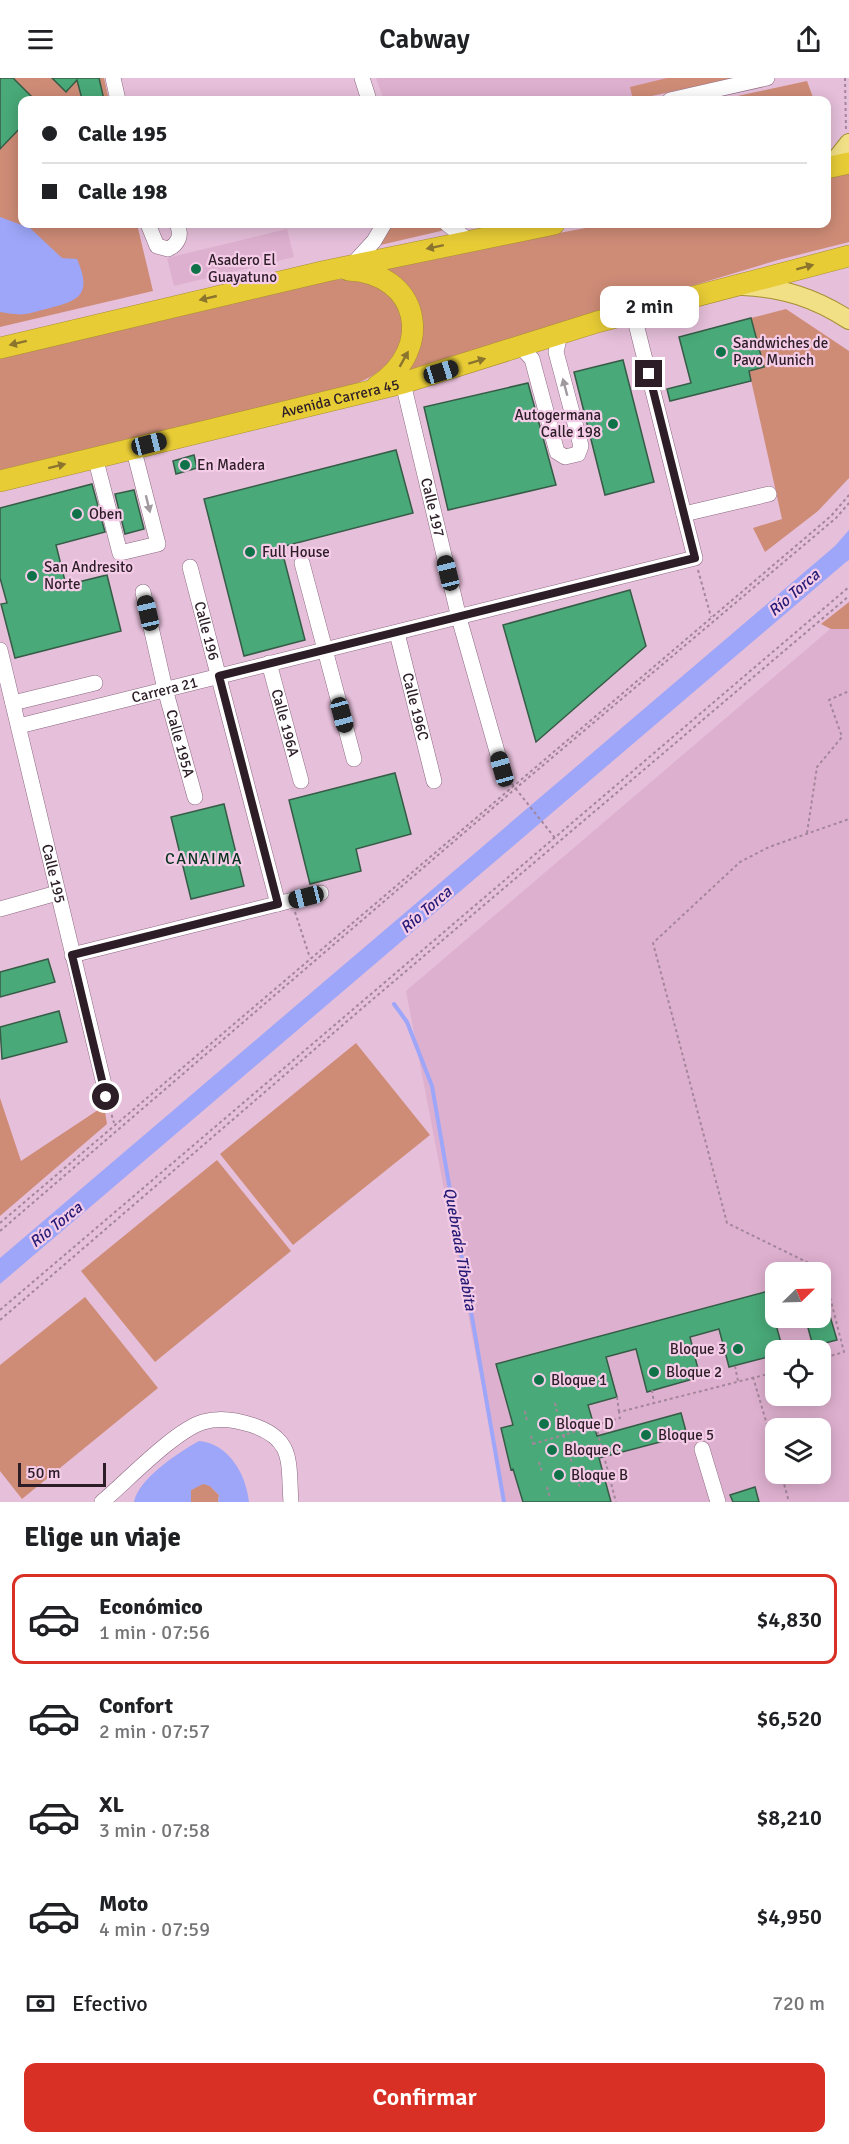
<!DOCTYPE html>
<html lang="es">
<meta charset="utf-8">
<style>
:root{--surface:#fff;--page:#f2f2f2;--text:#202124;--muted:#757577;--line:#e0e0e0;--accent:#d93025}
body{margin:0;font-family:Signika,sans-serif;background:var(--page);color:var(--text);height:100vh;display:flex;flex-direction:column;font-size:22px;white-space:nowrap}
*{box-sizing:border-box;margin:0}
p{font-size:20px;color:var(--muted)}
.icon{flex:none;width:33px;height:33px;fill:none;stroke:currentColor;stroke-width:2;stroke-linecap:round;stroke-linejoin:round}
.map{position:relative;height:1424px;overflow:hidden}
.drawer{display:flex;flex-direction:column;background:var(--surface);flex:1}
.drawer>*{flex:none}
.guide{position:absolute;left:18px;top:18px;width:813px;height:132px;border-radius:12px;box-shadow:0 3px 15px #0003;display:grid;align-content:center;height:132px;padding:0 24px;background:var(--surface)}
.needle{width:39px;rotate:67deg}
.controls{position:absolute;left:765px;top:1184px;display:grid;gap:12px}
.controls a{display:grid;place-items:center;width:66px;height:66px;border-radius:12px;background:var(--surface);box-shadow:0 3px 15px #0003;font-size:30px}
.scale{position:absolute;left:18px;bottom:15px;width:88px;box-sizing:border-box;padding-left:6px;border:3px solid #2c1d27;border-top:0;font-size:16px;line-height:21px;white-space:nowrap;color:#2c1d27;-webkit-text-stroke:4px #f4cce7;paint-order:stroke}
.end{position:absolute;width:27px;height:27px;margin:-14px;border:8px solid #2c1d27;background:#fff;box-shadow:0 0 0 3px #fff}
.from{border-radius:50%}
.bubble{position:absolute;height:42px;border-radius:12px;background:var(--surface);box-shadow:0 3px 15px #0003;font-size:20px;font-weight:600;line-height:42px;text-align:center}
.car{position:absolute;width:18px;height:36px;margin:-18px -9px;border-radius:8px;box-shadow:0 0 4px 2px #0007;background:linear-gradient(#222 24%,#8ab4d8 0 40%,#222 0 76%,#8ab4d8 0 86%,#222 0)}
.guide b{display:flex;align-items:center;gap:21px;height:57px;font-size:22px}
.guide b+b{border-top:2px solid var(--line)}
.guide i{width:15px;height:15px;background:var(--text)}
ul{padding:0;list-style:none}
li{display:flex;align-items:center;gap:18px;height:90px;margin:0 12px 9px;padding:0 12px;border:3px solid transparent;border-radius:12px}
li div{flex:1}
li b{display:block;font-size:22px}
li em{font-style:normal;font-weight:600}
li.active{border-color:var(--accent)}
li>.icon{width:54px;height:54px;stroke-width:1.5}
h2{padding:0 24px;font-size:27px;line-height:72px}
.pay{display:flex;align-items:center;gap:15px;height:66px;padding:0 24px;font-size:22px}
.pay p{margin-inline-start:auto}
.primary-button{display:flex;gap:12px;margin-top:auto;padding:12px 24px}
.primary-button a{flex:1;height:69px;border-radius:12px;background:var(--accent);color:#fff;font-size:24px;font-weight:600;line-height:69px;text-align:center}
header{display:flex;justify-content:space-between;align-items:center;height:78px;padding:0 24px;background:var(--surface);font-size:27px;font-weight:600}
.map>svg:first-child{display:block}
.built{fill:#deb0cf;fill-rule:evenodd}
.green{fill:#ce8c77}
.water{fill:#9da6f8}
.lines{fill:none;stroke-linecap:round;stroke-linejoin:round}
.stream{stroke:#9da6f8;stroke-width:4}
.building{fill:#49a978;stroke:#365c47;stroke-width:1.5}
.minor-casing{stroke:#8b6880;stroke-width:16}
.major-casing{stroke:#a68f31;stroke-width:20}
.highway-casing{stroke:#a68f31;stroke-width:22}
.path{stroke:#a4869b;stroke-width:2;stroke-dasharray:3 3;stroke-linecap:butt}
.minor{stroke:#fff;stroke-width:15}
.major{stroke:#f1e086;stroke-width:18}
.highway{stroke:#e8cc36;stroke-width:21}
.oneway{fill:#8a742e}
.oneway2{fill:#a0999e}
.route{stroke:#2c1d27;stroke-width:8}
.poi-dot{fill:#107248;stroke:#f4cce7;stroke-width:2}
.labels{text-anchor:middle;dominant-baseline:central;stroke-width:4.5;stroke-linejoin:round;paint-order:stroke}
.poi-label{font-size:15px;fill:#2c1d27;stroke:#f4cce7;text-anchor:start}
.street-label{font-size:15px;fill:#2c1d27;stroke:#f4cce7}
.water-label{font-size:16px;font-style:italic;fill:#251a76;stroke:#f4cce7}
.neighbourhood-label{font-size:16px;letter-spacing:1.5px;fill:#08331f;stroke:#f4cce7}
</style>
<header><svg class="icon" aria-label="menu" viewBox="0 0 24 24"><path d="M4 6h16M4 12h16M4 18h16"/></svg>Cabway<svg class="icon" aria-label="share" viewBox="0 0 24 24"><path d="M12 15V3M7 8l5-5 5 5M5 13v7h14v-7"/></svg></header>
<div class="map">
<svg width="849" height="1424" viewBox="0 0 849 1424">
<rect width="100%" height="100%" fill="#e6bfda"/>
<path class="built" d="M376,0H733L636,22H384Z
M287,151L294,179L174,208L167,180Z
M849,535V1424H504L406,913ZM776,1194H820V1239H776ZM776,1272H820V1317H776ZM776,1350H820V1395H776Z"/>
<path class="green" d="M0,0H104L109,22H22V146H137L153,213L0,249Z
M667,0H733L633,22L630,9Z
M807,3L814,22H719Z
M849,94V164L778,182L405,294C409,286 418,275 420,265C429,231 409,204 381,188L607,146H826L827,99Z
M394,146H435L445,152L376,168Z
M352,200C359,201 368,202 375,205C404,217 413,261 392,284C382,294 368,300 356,306L0,392V278L326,203Z
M786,231L849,273V400L818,433L765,474L753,450L782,441L749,293L764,289L751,240Z
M849,524V551H831L821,546Z
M356,965L430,1057L293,1167L220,1076Z
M0,1020L21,1083L104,1028L107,1046L0,1138Z
M217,1082L291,1173L155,1284L81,1193Z
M85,1219L158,1310L22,1421L0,1393V1287Z
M203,1405L210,1408L219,1417L218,1424H191V1412Z"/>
<path class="water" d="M0,139L30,150L62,180L77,181C93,218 78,223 46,231C24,237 23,238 0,234Z
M849,452V482L846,484L0,1206V1180L835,468Z
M199,1363C229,1366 246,1396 249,1424H218L219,1417L210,1408L203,1406L191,1412V1424H134C138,1401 179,1374 199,1363Z"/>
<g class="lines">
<path class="stream" d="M394,926L407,944L432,1008L504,1424"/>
</g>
<path class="building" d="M0,0H13L35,22H22V48L0,71Z
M52,0H99L104,22L82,21L77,2L66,14Z
M751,240L764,289L749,293L751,303L670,323L667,311L691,305L679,259Z
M623,282L654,404L605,417L574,294Z
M528,305L556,407L448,432L424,329Z
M396,372L413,435L281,469L305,562L244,578L204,421Z
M194,377L197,390L176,396L173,383Z
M92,406L105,454L56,467L66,507L107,497L121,553L15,580L1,526L7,525L0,500V430Z
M134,412L144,451L125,456L115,416Z
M630,512L646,568L536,664L503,547Z
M395,695L411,756L356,771L361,793L310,806L289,722Z
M224,726L244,808L191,821L171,739Z
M48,881L55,904L0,919V894Z
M59,933L67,964L2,981L0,949Z
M776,1211V1236H773L783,1272H776V1277L729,1289L719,1251L690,1259L700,1299L647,1314L636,1271L606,1279L617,1319L588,1327L597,1358L681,1335L687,1357L599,1380L611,1424H523L513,1391L511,1392L501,1350L513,1347L496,1286Z
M820,1214H823L837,1262L813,1268L805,1239H820Z
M755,1409L759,1424H733L730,1417Z"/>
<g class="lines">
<defs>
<g id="minor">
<path d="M113,0L118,22"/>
<path d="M362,0L369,22"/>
<path d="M670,22L767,0"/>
<path d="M148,146L157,168L168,171C179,166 182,156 177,146"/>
<path d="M447,146L468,162"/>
<path d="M352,187L374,163L384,146"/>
<path d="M521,269L532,281L557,374L565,379L578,376L581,368L556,274L560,256"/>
<path id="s1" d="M403,305L459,540L502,691"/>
<path d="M95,379L120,475L158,466L133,369"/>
<path d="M684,436L769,416"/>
<path d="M302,485L354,681"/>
<path id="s2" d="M190,489L278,826"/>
<path id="s3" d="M143,514L165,611L195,719"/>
<path id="s4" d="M397,555L434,703"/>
<path id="s5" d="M0,572L107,1019"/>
<path id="s6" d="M269,585L301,703"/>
<path d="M13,625L95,605"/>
<path id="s7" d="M19,648L695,480L633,234"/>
<path d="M0,831L57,815"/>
<path d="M72,877L321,815"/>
<path d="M702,1371L718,1424"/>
<path d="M102,1424C127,1403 174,1353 203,1344C219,1339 237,1342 252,1347C295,1361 288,1385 291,1424"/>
</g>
<path id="major" d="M830,89L849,65
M743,208C784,210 815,220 849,242"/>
<g id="highway">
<path d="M826,90L849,85"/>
<path d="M348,192C420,195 435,271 377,308"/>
<path d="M0,270L326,193L554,146"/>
<path id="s8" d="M0,403L403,305L597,244L849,178"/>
</g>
</defs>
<use href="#minor" class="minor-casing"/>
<use href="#major" class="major-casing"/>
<use href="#highway" class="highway-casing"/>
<path class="path" d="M845,0L846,51
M698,492L711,539
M508,701L555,760
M807,755L817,689L842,659L829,622L849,613
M295,834L310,880
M110,1031L114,1045
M0,1145L831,438L849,417
M0,1153L515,711L836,440L849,425
M0,1232L849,509
M0,1242L366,927L849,518
M820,1281L844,1274L823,1192L727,1145L653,865L740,784L769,769L849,741
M735,1288L738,1303
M753,1299L776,1377
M652,1312L654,1325
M617,1319L619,1334
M555,1325L557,1334
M525,1333L527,1343
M596,1348L616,1424
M531,1358L534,1368
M564,1360V1357L620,1340L619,1334L776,1294
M533,1366L564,1357L561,1350
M569,1375L572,1385
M539,1384L542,1394
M781,1395L789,1424
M577,1400L580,1410
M547,1409L550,1420"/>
<use href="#minor" class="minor"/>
<use href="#major" class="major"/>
<use href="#highway" class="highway"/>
</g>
<defs><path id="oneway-solid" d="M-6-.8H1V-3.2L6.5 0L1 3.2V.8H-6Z" transform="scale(1.5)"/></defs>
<g class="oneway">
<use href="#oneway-solid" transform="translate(435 169) rotate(168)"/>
<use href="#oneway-solid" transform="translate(805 189) rotate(-15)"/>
<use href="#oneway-solid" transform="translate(208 220) rotate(167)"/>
<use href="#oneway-solid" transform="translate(18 265) rotate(166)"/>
<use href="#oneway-solid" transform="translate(404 281) rotate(-61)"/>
<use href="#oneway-solid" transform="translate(477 283) rotate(-17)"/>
<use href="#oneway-solid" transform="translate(57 388) rotate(-14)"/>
</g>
<g class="oneway2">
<use href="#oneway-solid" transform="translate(565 309) rotate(-105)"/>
<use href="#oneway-solid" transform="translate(148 426) rotate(76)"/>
</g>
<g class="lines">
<path class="route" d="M106,1019L72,877L278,826L219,598L695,480L649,296"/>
</g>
<g class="poi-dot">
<circle cx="196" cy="191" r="6"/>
<circle cx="721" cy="274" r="6"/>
<circle cx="613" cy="346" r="6"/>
<circle cx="185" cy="387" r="6"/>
<circle cx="77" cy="436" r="6"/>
<circle cx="250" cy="474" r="6"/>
<circle cx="32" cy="498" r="6"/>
<circle cx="738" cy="1271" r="6"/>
<circle cx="654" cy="1294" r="6"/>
<circle cx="539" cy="1302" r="6"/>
<circle cx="544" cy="1346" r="6"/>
<circle cx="646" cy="1357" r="6"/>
<circle cx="552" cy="1372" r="6"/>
<circle cx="559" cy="1397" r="6"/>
</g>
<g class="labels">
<g class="poi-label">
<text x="208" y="182">Asadero El<tspan x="208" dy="17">Guayatuno</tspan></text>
<text x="733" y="265">Sandwiches de<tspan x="733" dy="17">Pavo Munich</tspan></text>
<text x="601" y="337" text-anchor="end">Autogermana<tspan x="601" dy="17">Calle 198</tspan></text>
<text x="197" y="387">En Madera</text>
<text x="89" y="436">Oben</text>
<text x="262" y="474">Full House</text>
<text x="44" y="489">San Andresito<tspan x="44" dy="17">Norte</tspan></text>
<text x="726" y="1271" text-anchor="end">Bloque 3</text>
<text x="666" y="1294">Bloque 2</text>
<text x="551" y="1302">Bloque 1</text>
<text x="556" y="1346">Bloque D</text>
<text x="658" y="1357">Bloque 5</text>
<text x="564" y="1372">Bloque C</text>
<text x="571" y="1397">Bloque B</text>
</g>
<g class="street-label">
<text stroke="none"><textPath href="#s8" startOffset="350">Avenida Carrera 45</textPath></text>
<text stroke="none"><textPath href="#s1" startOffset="128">Calle 197</textPath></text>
<text stroke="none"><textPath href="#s2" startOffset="66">Calle 196</textPath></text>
<text stroke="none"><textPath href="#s7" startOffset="150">Carrera 21</textPath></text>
<text stroke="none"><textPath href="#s4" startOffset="76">Calle 196C</textPath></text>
<text stroke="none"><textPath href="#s6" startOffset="62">Calle 196A</textPath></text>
<text stroke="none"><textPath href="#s3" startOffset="156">Calle 195A</textPath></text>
<text stroke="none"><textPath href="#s5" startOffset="230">Calle 195</textPath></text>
</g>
<g class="water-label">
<text transform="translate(794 515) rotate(-41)">Río Torca</text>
<text transform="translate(426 832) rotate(-41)">Río Torca</text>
<text transform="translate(56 1147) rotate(-39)">Río Torca</text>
<text transform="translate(460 1171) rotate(80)">Quebrada Tibabita</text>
</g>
<g class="neighbourhood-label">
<text x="204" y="781">CANAIMA</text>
</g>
</g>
</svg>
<div class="controls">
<a><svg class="needle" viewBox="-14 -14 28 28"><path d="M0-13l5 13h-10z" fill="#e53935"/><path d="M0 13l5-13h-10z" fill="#757577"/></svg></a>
<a><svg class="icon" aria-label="locate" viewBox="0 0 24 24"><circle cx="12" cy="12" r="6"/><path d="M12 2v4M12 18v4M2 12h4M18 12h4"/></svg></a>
<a><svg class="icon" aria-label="layers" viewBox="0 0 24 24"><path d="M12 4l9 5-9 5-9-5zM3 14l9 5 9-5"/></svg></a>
</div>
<div class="scale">50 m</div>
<i class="end from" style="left:106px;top:1019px"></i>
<i class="end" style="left:649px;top:296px"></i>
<div class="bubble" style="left:600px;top:208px;width:99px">2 min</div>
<i class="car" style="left:441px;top:294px;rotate:73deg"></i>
<i class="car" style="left:149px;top:366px;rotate:76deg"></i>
<i class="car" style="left:448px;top:495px;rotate:346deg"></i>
<i class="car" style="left:148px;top:535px;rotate:347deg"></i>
<i class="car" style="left:342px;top:637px;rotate:165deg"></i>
<i class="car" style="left:502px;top:691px;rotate:344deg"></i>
<i class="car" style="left:306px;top:819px;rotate:256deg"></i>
<div class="guide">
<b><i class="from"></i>Calle 195</b>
<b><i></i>Calle 198</b>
</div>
</div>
<section class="drawer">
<h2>Elige un viaje</h2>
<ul>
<li class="active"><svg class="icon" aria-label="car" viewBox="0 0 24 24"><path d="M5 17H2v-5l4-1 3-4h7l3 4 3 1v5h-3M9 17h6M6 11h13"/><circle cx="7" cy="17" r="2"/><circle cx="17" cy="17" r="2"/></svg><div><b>Económico</b><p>1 min · 07:56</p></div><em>$4,830</em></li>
<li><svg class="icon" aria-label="car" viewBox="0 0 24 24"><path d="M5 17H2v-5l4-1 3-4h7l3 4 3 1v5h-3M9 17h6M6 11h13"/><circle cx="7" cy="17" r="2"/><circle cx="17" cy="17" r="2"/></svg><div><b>Confort</b><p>2 min · 07:57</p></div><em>$6,520</em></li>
<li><svg class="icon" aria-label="car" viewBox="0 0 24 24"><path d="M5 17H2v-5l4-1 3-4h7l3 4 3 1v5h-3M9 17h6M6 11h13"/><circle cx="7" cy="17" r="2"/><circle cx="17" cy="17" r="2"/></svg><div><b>XL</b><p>3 min · 07:58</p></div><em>$8,210</em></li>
<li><svg class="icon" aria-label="car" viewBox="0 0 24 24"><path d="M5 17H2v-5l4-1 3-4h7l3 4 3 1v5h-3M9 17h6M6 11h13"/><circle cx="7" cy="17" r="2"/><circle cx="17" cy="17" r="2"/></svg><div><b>Moto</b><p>4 min · 07:59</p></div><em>$4,950</em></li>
</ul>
<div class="pay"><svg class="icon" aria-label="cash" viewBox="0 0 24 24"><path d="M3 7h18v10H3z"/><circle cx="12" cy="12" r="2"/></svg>Efectivo<p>720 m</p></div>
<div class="primary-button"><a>Confirmar</a></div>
</section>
